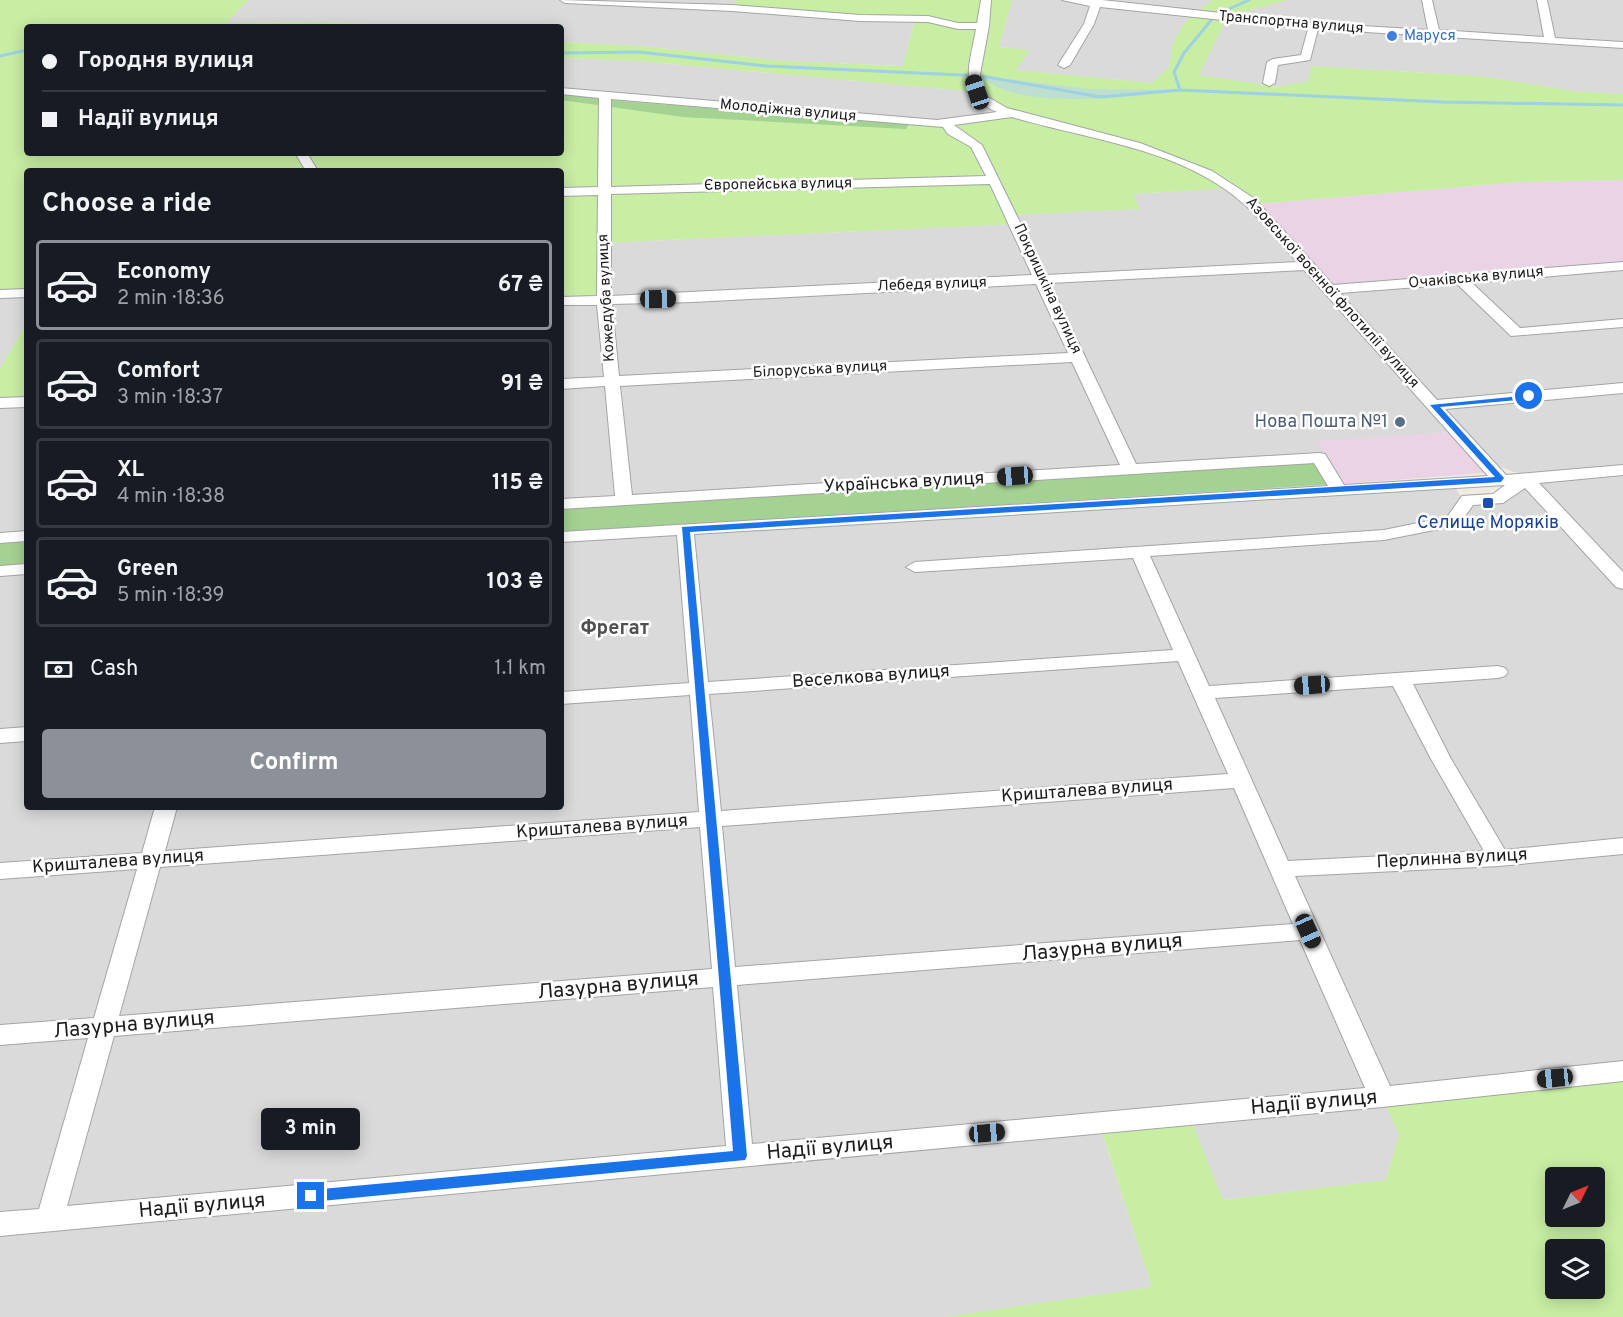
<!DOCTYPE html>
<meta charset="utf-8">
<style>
:root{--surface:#171b24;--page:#242831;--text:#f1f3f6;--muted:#9ea1a6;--line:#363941;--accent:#8c9099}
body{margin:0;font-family:Overpass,sans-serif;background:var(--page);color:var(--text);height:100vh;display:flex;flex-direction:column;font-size:22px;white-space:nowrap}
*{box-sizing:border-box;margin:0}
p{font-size:20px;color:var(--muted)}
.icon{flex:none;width:33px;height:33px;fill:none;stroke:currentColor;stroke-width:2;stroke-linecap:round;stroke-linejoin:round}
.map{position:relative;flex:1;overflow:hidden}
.drawer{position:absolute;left:24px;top:168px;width:540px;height:642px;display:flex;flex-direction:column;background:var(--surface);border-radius:6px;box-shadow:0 3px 15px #0003}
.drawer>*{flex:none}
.guide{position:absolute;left:24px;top:24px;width:540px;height:132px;border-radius:6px;box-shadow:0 3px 15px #0003;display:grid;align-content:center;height:132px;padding:0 18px;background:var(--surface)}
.needle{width:39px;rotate:47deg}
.controls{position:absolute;left:1545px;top:1167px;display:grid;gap:12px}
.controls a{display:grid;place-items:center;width:60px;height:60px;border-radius:6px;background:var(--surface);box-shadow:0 3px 15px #0003;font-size:30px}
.end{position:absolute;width:27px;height:27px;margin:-14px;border:8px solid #1a73e8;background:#fff;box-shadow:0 0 0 3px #fff}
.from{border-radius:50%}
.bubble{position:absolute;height:42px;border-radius:6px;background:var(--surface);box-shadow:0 3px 15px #0003;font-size:20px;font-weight:700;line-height:42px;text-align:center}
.car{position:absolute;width:18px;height:36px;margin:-18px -9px;border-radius:8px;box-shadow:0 0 4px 2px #0007;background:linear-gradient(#222 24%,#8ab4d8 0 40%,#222 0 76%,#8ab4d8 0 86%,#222 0)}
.guide b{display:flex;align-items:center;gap:21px;height:57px;font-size:22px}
.guide b+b{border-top:2px solid var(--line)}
.guide i{width:15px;height:15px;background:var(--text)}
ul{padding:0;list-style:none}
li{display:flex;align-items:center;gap:18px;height:90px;margin:0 12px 9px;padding:0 6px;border:3px solid var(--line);border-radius:6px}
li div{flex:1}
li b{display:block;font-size:22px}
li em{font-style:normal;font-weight:700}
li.active{border-color:var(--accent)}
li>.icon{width:54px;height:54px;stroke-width:1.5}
h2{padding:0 18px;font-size:27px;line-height:72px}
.pay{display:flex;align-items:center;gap:15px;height:66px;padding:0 18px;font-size:22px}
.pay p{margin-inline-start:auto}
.action{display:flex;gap:12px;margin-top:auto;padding:12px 18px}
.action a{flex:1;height:69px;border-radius:6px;background:var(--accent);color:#fff;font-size:24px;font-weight:700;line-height:69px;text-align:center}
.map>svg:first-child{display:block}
.residential{fill:#dbdada}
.industrial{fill:#e9d3e5}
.grass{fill:#c7eea3;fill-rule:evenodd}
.forest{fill:#a4d293}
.wetland{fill:#bedfd0}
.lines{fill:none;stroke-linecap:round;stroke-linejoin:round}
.stream{stroke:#9ed1e1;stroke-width:3}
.minor-casing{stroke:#a4a4a4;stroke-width:2}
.minor{fill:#fff;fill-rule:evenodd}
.route{fill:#1a73e8}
.shop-dot{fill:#3f7fe0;stroke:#fff;stroke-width:2}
.service-dot{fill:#5c6f8a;stroke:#fff;stroke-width:2}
.transit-dot{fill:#1a4fb4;stroke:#fff;stroke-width:2}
.labels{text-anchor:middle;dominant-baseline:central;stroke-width:5;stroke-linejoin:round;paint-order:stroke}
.far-street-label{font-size:15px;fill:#1d1d1d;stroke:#fff}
.far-shop-label{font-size:15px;fill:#366cbe;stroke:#fff;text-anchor:start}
.service-label{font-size:18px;fill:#4e5e75;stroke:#fff;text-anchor:end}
.street-label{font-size:18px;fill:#1d1d1d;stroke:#fff}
.transit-label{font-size:18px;fill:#164399;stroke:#fff}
.neighbourhood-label{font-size:20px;font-weight:bold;fill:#505050;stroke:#fff}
.near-street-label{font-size:21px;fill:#1d1d1d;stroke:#fff}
</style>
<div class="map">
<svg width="1623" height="1317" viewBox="0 0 1623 1317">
<rect width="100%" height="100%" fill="#efebe2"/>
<path class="residential" d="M249,0H736L732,7L915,18L903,66L785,61L639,46L561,42V27H437L324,22L225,23Z
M1012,0H1212L1185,22L1173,43L1169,67L1152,83L1015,70L1030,50L999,47Z
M1288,0H1623V94L1574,91L1480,76L1311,66L1308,81L1278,87L1199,75L1227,16Z
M561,58L639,61L977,92L1014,113L947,123L561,91Z
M1233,188L1453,432L1318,442L1343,484L561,532V301L603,243L1016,224L1013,215L1140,209L1132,194Z
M1623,263V465L1529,474L1514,472L1495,465L1333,287Z
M27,293V322L0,369V294Z
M27,402V564L0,566V404Z
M1623,474V1071L1382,1097L1399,1135L1386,1180L1222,1200L1189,1115L1099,1124L1152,1287L944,1317H0V576L27,574V807H561V542L1454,486L1465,503L1529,482Z"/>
<path class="industrial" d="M1623,180V263L1333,287L1257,204L1521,182Z
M1453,432L1483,468L1484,473L1343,484L1317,441Z"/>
<path class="grass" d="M0,0H249L226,23L324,22L437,27H27V153H561V91L937,124L1012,114L977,92L639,61L561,58V42L639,46L785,61L903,66L915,19H882L732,8L736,0H1012L999,47L1030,50L1016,70L1152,83L1169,67L1173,43L1185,22L1212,0H1288L1228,16L1199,75L1278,87L1308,81L1311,66L1480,76L1574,91L1623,94V180L1521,182L1257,204L1233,188L1133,194L1140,209L1013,215L1017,224L603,243L604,299L561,301V171H27V293L0,294Z
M27,322V402L0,403V369Z
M1623,1071V1317H944L1152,1287L1099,1123L1189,1115L1223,1200L1386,1180L1399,1135L1382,1097ZM1556,1178H1594V1216H1556ZM1556,1250H1594V1288H1556Z"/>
<path class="forest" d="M561,94L619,101L909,124L906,129L683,117L561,100Z
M1319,458L1336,484L561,532V504Z
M27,536V564L0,566V538Z"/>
<path class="wetland" d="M982,76L1088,89L1180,90C1138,98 1010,111 982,76Z"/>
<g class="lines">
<path class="stream" d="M1216,15L1249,0
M561,53L639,52L767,66L982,76L1100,97L1180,90L1443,102L1623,105
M0,56L27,50
M1180,90L1174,72L1184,53L1213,18"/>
<defs>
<path id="minor" d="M560,0L732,5L860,15L928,16L958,23H977L981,0H991L989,26L979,80L988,97L1007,108L1140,143L1212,171L1255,199L1333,285L1623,262V270L1472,283L1520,328L1623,319V327L1511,336L1457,284L1340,293L1437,400L1623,383V393L1445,409L1506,475L1623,465V475L1539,483L1623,572V589L1616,587L1525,488L1503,503L1473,505L1459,525L1384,540L1150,556L1209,686L1498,666L1505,668L1508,672L1505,676L1498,678L1413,684L1451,759L1505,850L1623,838V854L1499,866L1295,876L1390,1086L1623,1061V1081L1382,1107L0,1236V1212L39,1209L88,1038L0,1045V1025L94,1018L137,869L0,879V863L142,853L155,807H177L165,851L699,812L690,695L561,704V692L689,683L677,535L561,542V532L1328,486L1314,463L561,509V499L615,496L605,386L561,389V379L604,377L597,305H561V297L597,296L598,195L561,196V188L598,187L599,98L561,94V88L937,120L997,112C956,94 970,64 976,29H958L928,22L860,21L732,11L565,3ZM611,99L943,127L948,134L971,147L986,176L611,187ZM1012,117C1089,140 1183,148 1245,205C1264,222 1280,243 1297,262L1046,275L982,145L954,125ZM990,184L1032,275L611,296V194ZM1304,270L1488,476L1344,485L1325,454L1319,453L1136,464L1050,283ZM1036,284L1068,353L619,376L612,304L693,302ZM1072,362L1120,465L632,495L620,386ZM1505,485L1493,494L1462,496L1447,517L1384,530L915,562L906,567L915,572L1133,558L1173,650L708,682L694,534ZM1178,661L1228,774L721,811L709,694ZM1393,686L1431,759L1484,851L1288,861L1215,698ZM1234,788L1293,924L735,967L722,826ZM700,827L712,969L119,1016L160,867ZM1300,940L1365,1088L752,1144L737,985ZM713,987L726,1146L67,1206L114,1036Z
M1062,0H1102L1314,23L1428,30L1422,0H1432L1439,30L1544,37L1537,0H1547L1555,38L1623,42V48L1318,29L1310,60L1278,65L1275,83L1269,86L1263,83L1267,62L1273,59L1301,55L1308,29L1100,7L1094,24L1070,65L1064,68L1058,65L1084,24L1090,6Z
M295,153H307L318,171H306Z
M27,289V297L0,298V290Z
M27,397V407L0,408V398Z
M27,531V541L0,543V533Z
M27,564V574L0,576V566Z
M27,727V741L0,743V729Z"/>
</defs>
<use href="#minor" class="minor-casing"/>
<use href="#minor" class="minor"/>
</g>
<path class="route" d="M1531,395L1529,399L1440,407L1504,478L1501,482L690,532L747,1156L745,1160L311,1202L306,1200L304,1196L311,1190L733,1151L682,527L1495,477L1430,405Z"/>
<circle class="shop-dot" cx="1392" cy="36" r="6"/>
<circle class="service-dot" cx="1400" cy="422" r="6"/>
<rect class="transit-dot" x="1482" y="497" width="12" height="12" rx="3"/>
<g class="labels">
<g class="far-street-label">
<text transform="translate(1291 23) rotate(5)">Транспортна вулиця</text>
<text transform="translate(788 111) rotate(5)">Молодіжна вулиця</text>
<text transform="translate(778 185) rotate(-1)">Європейська вулиця</text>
<text transform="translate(1476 278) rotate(-5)">Очаківська вулиця</text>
<text transform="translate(932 285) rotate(-2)">Лебедя вулиця</text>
<text transform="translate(1047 289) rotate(65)">Покришкіна вулиця</text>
<text transform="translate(1332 293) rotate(48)">Азовської воєнної флотилії вулиця</text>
<text transform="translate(607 298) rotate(-93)">Кожедуба вулиця</text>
<text transform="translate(820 370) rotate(-3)">Білоруська вулиця</text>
</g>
<g class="far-shop-label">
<text x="1404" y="36">Маруся</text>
</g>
<g class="service-label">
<text x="1388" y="422">Нова Пошта №1</text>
</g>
<g class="street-label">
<text transform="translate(904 483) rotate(-3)">Українська вулиця</text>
<text transform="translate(871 677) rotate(-4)">Веселкова вулиця</text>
<text transform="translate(1087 791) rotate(-4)">Кришталева вулиця</text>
<text transform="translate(602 827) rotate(-4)">Кришталева вулиця</text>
<text transform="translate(1452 859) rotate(-3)">Перлинна вулиця</text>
<text transform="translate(118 862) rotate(-4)">Кришталева вулиця</text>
</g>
<g class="transit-label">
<text x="1488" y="523">Селище Моряків</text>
</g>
<g class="neighbourhood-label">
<text x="615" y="629">Фрегат</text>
</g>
<g class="near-street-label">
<text transform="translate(1102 948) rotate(-5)">Лазурна вулиця</text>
<text transform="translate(618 986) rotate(-5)">Лазурна вулиця</text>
<text transform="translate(134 1025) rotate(-5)">Лазурна вулиця</text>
<text transform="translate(1314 1103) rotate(-5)">Надії вулиця</text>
<text transform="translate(830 1148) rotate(-5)">Надії вулиця</text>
<text transform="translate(202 1206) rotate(-5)">Надії вулиця</text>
</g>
</g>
</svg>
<div class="controls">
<a><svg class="needle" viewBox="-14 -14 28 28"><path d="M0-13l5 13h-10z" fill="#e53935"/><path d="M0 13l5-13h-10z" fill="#9ea1a6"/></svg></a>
<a><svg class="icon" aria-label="layers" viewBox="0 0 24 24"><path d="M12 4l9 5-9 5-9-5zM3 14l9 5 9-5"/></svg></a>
</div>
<i class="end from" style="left:1529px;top:396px"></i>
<i class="end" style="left:311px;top:1196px"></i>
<div class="bubble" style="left:261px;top:1108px;width:99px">3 min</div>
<i class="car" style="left:977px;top:92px;rotate:342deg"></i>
<i class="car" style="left:658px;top:299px;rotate:89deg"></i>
<i class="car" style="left:1015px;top:476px;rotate:266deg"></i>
<i class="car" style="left:1312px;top:685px;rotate:266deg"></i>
<i class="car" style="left:1308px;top:931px;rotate:156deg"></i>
<i class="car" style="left:1555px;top:1078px;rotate:264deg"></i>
<i class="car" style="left:987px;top:1133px;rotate:85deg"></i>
<div class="guide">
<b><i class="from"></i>Городня вулиця</b>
<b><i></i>Надії вулиця</b>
</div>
<section class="drawer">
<h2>Choose a ride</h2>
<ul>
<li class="active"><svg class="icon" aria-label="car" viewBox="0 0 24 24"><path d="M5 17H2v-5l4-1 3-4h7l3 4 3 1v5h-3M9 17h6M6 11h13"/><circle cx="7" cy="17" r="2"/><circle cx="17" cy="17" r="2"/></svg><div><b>Economy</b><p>2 min · 18:36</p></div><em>67 ₴</em></li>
<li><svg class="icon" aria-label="car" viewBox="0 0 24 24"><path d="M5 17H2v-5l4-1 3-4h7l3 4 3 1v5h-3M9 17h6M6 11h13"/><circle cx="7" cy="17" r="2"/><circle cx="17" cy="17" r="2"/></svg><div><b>Comfort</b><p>3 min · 18:37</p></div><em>91 ₴</em></li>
<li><svg class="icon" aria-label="car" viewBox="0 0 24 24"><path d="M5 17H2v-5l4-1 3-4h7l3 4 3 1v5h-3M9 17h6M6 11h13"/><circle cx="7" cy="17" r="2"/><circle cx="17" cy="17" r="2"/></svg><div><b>XL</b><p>4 min · 18:38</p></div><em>115 ₴</em></li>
<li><svg class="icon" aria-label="car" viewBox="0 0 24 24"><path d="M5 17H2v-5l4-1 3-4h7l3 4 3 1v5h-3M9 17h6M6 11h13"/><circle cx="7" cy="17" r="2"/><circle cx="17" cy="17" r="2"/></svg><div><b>Green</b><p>5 min · 18:39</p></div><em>103 ₴</em></li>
</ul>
<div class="pay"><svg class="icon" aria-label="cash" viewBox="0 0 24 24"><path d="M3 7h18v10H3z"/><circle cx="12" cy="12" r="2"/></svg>Cash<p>1.1 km</p></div>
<div class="action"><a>Confirm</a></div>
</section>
</div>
